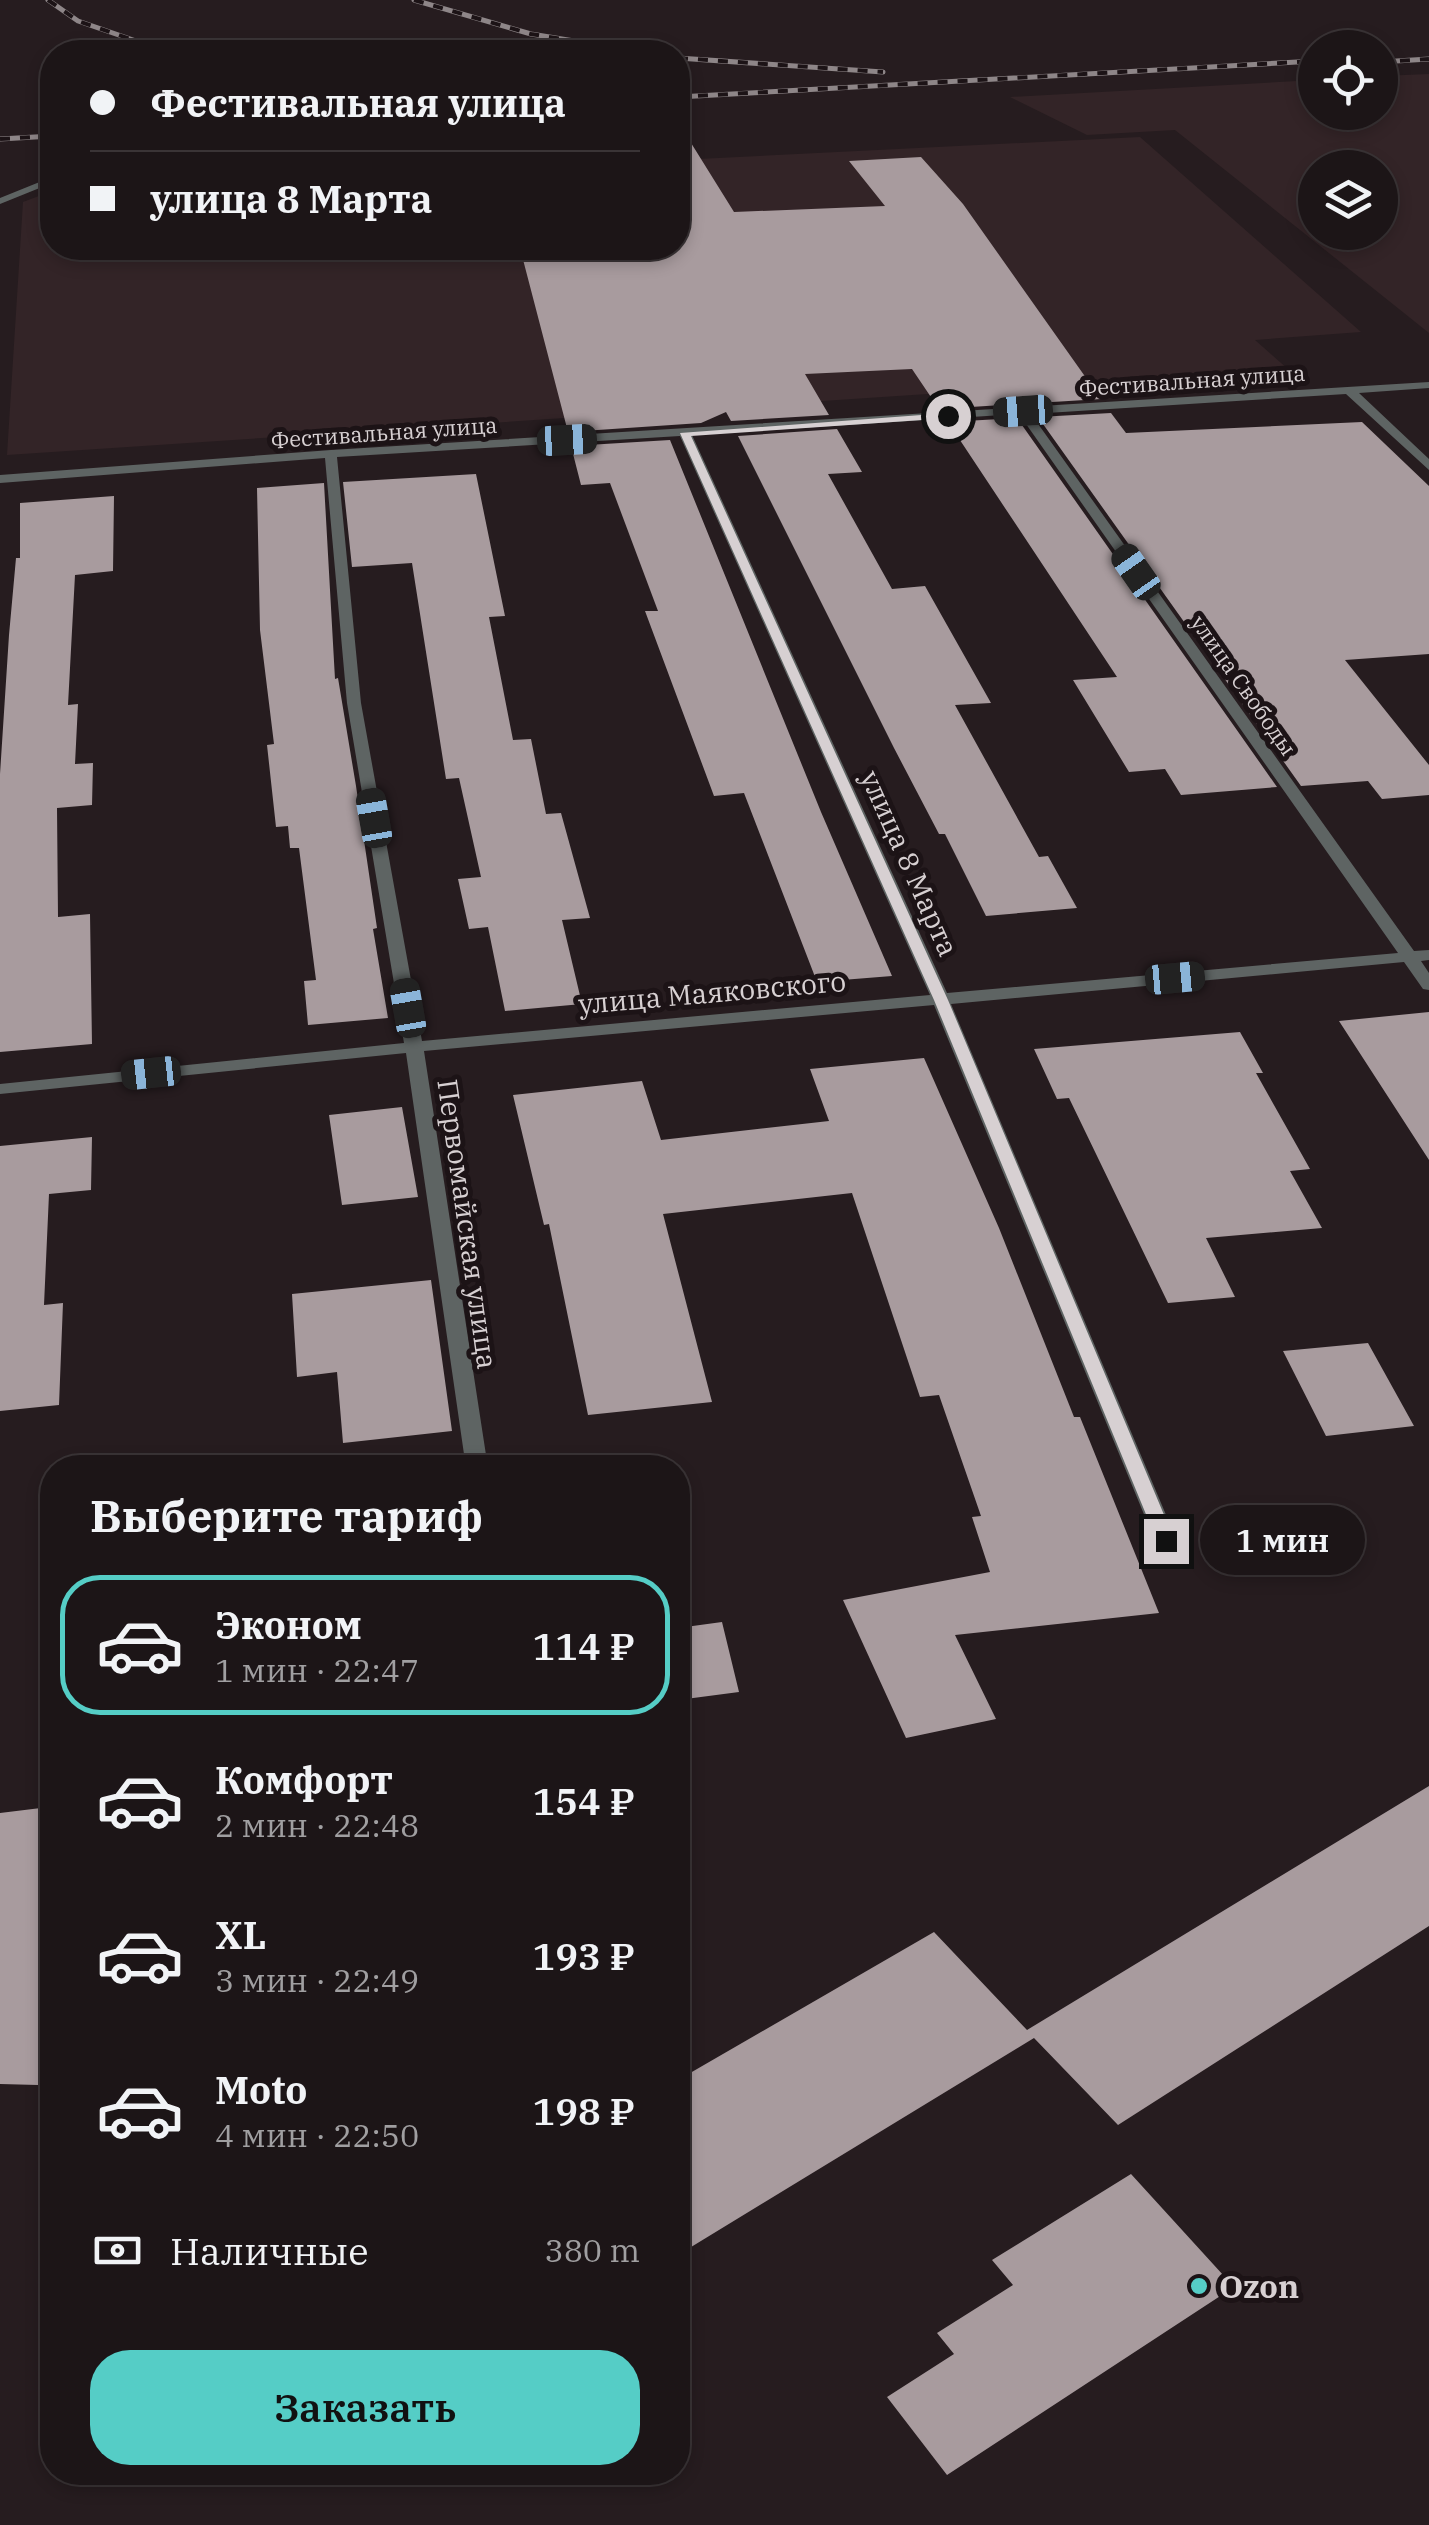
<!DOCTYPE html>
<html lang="ru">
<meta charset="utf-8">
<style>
:root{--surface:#1c1517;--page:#292224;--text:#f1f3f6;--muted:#a09fa1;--line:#3a3436;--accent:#55cdc6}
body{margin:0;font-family:"IBM Plex Serif",serif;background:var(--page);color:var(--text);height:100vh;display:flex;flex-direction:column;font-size:38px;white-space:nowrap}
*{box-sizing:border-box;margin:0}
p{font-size:32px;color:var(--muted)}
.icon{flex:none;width:55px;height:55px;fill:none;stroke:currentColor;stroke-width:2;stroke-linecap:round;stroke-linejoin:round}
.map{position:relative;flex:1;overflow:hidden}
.panel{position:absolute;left:40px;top:1455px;width:650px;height:1030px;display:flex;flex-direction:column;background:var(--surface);border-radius:40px;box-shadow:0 5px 15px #0003,0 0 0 2px var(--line)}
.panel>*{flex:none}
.top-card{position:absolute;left:40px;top:40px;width:650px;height:220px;border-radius:40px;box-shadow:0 5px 15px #0003,0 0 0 2px var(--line);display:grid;align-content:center;height:220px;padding:0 50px;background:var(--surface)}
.controls{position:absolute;left:1298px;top:30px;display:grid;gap:20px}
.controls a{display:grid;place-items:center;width:100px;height:100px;border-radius:50%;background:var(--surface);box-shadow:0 5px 15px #0003,0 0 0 2px var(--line);font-size:50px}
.end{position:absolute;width:45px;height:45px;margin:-22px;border:12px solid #d7d0d2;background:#111;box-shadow:0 0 0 5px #111}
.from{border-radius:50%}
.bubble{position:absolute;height:70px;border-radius:35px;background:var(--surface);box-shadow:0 5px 15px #0003,0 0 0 2px var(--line);font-size:32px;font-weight:600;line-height:70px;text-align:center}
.car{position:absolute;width:30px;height:60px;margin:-30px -15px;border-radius:12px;box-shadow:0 0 8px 2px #0007;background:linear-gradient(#222 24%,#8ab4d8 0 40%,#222 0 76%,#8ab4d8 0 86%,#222 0)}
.top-card b{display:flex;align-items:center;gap:35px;height:95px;font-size:38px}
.top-card b+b{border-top:2px solid var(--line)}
.top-card i{width:25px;height:25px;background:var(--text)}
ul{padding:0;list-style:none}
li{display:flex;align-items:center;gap:30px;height:140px;margin:0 20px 15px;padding:0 30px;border:5px solid transparent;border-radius:40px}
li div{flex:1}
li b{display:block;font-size:38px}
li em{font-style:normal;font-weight:600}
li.selected{border-color:var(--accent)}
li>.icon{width:90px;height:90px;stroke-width:1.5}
h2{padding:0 50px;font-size:45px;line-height:120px}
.pay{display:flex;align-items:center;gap:25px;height:110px;padding:0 50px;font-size:38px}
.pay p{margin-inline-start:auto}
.cta{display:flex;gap:20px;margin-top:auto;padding:20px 50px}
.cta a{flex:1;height:115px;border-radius:40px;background:var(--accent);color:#111;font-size:40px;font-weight:600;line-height:115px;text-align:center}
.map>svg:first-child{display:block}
.built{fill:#332427;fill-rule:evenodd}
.building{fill:#a89b9e}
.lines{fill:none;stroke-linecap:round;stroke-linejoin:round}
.street{fill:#5e6463;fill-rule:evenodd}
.rail-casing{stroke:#8e8688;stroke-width:5}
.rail{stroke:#1c1316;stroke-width:4;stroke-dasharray:10;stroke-linecap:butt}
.route{fill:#d7d0d2}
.poi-dot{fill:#55cdc6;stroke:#1c1316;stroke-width:4}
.labels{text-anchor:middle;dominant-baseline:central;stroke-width:10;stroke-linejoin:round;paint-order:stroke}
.far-street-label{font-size:22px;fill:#d7d0d2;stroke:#1c1316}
.street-label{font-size:28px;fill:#d7d0d2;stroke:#1c1316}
.near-poi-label{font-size:32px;font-weight:bold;fill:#d7d0d2;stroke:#1c1316;text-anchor:start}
</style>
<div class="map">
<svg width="1429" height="2525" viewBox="0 0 1429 2525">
<rect width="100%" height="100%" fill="#261c1f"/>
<path class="built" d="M1429,74V333L1175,130L1087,135L1010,97L1315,80V112H1380V76ZM1315,168H1380V232H1315Z
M1140,137L1361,332L1255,340L1289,370L7,455L23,202L52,191V248H678V160Z"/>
<path class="building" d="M678,122L734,212L885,206L849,161L921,157L963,204L1101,399L939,409L912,369L805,374L829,415L731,421L726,412L701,423L568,432L520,248H678Z
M1111,413L1126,433L1362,422L1429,486V654L1345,660L1429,765V795L1382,799L1368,781L1301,786L1038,417Z
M1017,418L1277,787L1181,795L1165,769L1129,772L1073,680L1117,677L948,422Z
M837,429L862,472L828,474L892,589L925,586L991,703L955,705L1039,857L1048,856L1077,908L986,916L945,834H939L894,748L738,436Z
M670,440L821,812L892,976L817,982L744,793L714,796L645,611H658L610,483L581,485L571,446Z
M476,474L505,616L489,617L513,740L531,739L546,814L561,813L590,918L562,920L582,1004L505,1011L488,927L469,929L458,879L481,877L459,778L446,779L412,563L352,567L343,482Z
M324,483L335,679L338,678L356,786L377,928L373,929L388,1018L308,1025L304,981L316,980L299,848H290L288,826L276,827L267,745L274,744L260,630L257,488Z
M114,496L113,571L75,575L68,705L78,704L75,764L93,763L92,805L57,808L58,917L90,914L92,1044L0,1052V774L9,635L16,558H20V503Z
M1429,1012V1160L1339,1021Z
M1240,1032L1263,1073H1256L1310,1169L1290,1171L1322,1228L1206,1238L1235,1297L1168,1303L1069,1098L1057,1099L1034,1049Z
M924,1058L999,1228L1074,1417H1080L1159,1613L955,1635L996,1719L906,1738L843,1600L990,1572L972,1517L981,1516L939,1395L920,1397L852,1193L663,1214L712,1402L588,1415L549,1224L544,1225L513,1095L642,1081L661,1140L829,1121L810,1069Z
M402,1107L418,1197L342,1205L329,1115Z
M92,1137L91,1190L49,1194L44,1305L63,1303L59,1405L0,1411V1146Z
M431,1280L452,1431L343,1443L337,1372L297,1377L292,1294Z
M1368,1343L1414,1426L1326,1436L1283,1351Z
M722,1622L739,1692L678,1700V1628Z
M1429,1786V1926L1118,2125L1034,2038L678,2255V2080L934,1932L1027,2030Z
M49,1807L38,2085L0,2084V1813Z
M1131,2174L1234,2287L947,2475L887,2397L954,2354L937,2333L1013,2285L992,2260Z"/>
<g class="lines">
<path class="street" d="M52,177V183L0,204V198Z
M1429,382V388L1359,393L1429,459V470L1346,394L1031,414L1414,951L1429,950V960L1421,961L1429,973V990L1423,989L1404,962L951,1004L1177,1541L1174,1546H1158L1155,1541L934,1005L424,1051L488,1468H466L406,1053L0,1094V1084L404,1043L347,703L325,458L0,483V475L331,450ZM1019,414L1398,953L947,993L692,435ZM680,436L930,995L422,1041L361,703L337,457Z"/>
<defs>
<path id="rail" d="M48,0L78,21L168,52
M414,0L531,34L642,52
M678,58L883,72
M1380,62L1429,59
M678,97L1315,61
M0,139L52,136"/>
</defs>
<use href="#rail" class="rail-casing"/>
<use href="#rail" class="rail"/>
</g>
<path class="route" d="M948,413L951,418L691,436L948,1000L1175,1541L1166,1547L1157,1541L934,1000L680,433Z"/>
<circle class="poi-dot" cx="1199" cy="2286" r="10"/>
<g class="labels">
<g class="far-street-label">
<text transform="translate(1192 380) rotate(-4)">Фестивальная улица</text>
<text transform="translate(384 432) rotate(-4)">Фестивальная улица</text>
<text transform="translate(1244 685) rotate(55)">улица Свободы</text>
</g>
<g class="street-label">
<text transform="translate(910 863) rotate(66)">улица 8 Марта</text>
<text transform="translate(712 992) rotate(-5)">улица Маяковского</text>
<text transform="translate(468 1224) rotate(82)">Первомайская улица</text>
</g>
<g class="near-poi-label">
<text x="1219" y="2286">Ozon</text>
</g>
</g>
</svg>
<div class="controls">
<a><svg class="icon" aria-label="locate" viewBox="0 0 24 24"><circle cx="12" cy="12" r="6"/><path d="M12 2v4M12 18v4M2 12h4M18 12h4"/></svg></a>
<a><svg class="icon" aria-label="layers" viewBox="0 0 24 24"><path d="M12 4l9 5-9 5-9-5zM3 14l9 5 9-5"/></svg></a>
</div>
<i class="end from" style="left:948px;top:416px"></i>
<i class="end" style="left:1166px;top:1541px"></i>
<div class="bubble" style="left:1200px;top:1505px;width:165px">1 мин</div>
<i class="car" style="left:1023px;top:411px;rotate:266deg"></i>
<i class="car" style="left:567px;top:440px;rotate:87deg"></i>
<i class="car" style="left:1136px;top:572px;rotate:325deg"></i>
<i class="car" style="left:374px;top:818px;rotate:350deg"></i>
<i class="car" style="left:1175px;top:978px;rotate:85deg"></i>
<i class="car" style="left:408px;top:1008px;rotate:350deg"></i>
<i class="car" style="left:151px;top:1073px;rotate:264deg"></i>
<div class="top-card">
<b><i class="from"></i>Фестивальная улица</b>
<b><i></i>улица 8 Марта</b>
</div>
<section class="panel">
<h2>Выберите тариф</h2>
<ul>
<li class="selected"><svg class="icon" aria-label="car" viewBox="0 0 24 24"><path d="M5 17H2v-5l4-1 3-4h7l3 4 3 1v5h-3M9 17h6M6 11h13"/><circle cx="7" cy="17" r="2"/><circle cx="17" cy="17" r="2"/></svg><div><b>Эконом</b><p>1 мин · 22:47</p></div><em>114 ₽</em></li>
<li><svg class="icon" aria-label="car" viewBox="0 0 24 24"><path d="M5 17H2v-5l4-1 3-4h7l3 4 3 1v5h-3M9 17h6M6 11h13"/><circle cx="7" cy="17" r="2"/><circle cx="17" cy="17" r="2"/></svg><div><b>Комфорт</b><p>2 мин · 22:48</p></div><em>154 ₽</em></li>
<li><svg class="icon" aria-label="car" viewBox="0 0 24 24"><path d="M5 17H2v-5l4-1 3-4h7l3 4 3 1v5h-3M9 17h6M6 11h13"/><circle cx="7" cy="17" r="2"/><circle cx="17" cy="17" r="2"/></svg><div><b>XL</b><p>3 мин · 22:49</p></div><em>193 ₽</em></li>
<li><svg class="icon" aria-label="car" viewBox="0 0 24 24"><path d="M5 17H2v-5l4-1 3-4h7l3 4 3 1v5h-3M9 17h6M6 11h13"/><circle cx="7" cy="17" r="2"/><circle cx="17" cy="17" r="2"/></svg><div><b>Moto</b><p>4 мин · 22:50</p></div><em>198 ₽</em></li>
</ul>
<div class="pay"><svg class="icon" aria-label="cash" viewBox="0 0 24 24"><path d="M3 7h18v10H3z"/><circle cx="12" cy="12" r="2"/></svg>Наличные<p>380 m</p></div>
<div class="cta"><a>Заказать</a></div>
</section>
</div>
